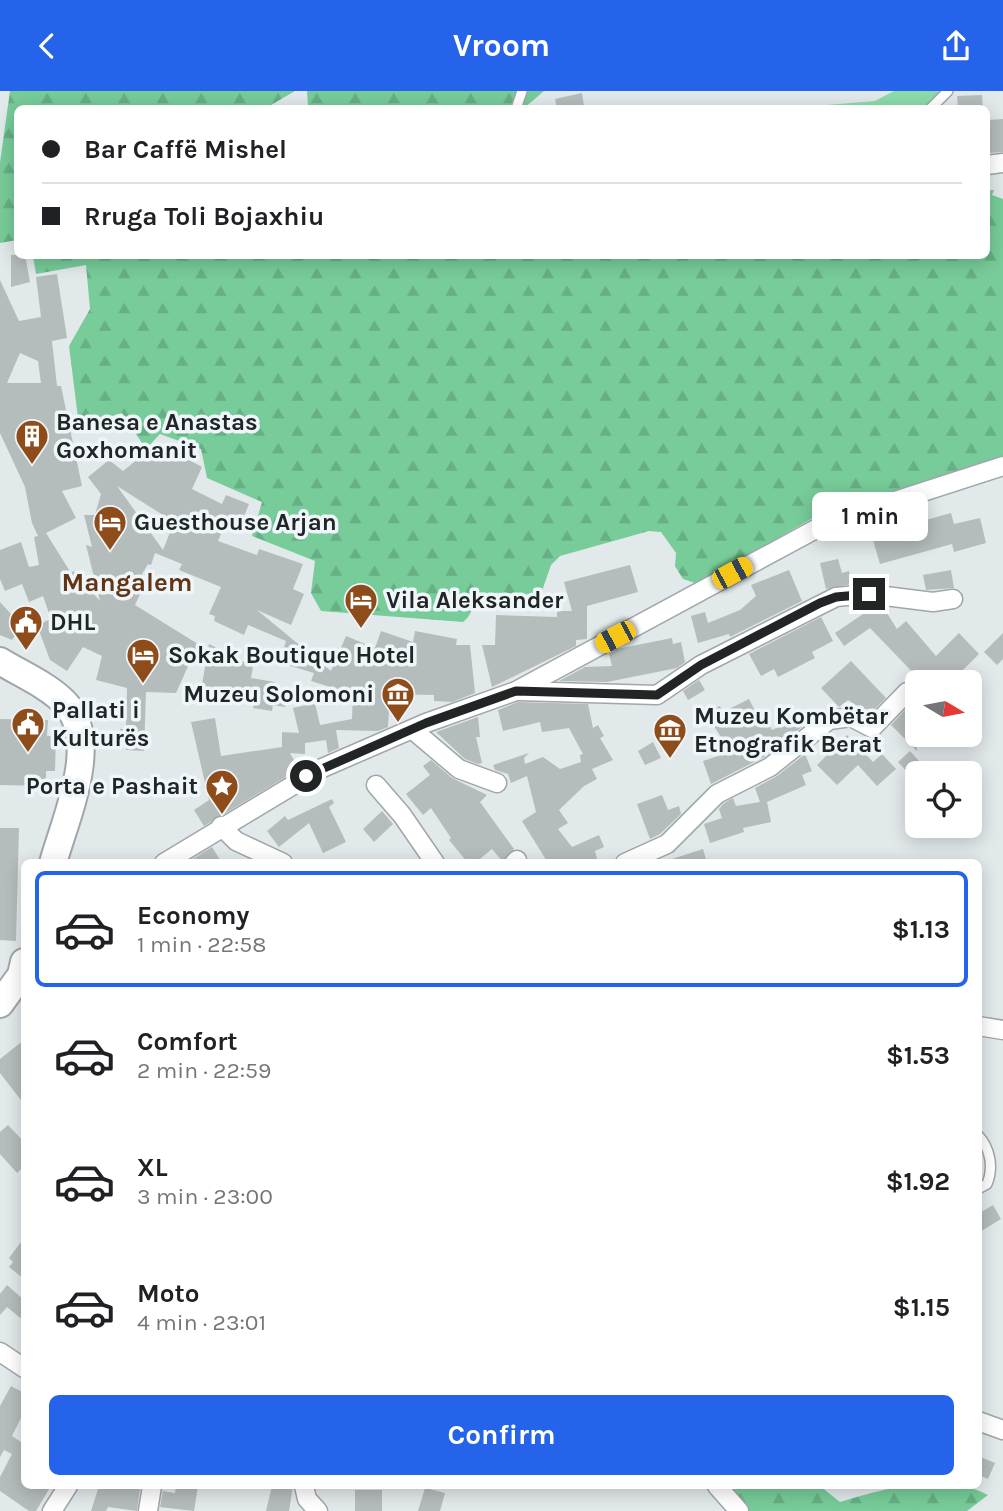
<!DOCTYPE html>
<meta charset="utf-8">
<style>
:root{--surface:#fff;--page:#f2f2f2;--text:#202124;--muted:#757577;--line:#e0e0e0;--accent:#2563eb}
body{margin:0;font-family:Karla,sans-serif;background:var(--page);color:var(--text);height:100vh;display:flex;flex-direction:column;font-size:26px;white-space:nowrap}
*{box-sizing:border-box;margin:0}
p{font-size:23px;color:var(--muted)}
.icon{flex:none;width:38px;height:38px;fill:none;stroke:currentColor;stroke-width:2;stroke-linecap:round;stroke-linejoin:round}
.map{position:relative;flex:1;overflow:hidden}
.drawer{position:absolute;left:21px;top:768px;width:961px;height:630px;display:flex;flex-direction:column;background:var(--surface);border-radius:10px;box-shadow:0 4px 18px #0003}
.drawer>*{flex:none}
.guide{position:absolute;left:14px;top:14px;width:976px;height:154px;border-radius:10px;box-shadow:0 4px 18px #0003;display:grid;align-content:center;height:154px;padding:0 28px;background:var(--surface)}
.needle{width:46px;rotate:100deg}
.fabs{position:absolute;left:905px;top:579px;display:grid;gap:14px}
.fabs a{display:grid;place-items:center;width:77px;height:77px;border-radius:10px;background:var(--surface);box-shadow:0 4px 18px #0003;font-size:35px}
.end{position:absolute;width:32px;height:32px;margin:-16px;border:9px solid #222526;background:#fff;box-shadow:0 0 0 4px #fff}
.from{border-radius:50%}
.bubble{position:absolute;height:49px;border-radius:10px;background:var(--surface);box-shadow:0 4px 18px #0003;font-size:23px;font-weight:700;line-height:49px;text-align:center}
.car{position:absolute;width:21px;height:42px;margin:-21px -10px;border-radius:9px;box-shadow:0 0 5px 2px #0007;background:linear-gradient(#f5c518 24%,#345 0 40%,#f5c518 0 76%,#345 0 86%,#f5c518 0)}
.guide b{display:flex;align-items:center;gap:24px;height:66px;font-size:26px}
.guide b+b{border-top:2px solid var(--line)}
.guide i{width:18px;height:18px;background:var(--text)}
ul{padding:12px 0 0;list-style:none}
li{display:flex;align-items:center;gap:21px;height:116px;margin:0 14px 10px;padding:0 14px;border:4px solid transparent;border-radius:10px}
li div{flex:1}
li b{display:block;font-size:26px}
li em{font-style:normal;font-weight:700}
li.current{border-color:var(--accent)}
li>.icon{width:63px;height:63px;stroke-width:1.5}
.cta{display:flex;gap:14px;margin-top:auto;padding:14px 28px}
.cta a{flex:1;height:80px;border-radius:10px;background:var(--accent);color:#fff;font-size:28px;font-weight:700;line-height:80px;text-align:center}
header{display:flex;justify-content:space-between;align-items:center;height:91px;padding:0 28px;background:var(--accent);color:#fff;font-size:32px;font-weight:700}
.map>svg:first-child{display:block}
.green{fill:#8bdcaa}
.forest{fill:url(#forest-firs)}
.building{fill:#b5bcbc;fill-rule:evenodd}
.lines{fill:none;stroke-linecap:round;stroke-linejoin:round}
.lane-casing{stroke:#a0a6a9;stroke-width:12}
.street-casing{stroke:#a0a6a9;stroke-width:21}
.primary-casing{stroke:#a0a6a9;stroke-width:30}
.lane{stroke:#fff;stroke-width:9}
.street{stroke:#fff;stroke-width:18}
.primary{stroke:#fff;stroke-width:26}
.route{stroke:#222526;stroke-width:9}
.labels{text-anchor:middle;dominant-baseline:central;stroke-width:7;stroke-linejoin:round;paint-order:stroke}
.poi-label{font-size:24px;font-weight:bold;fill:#222526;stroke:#eff6f9;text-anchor:start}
.neighbourhood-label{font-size:26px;font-weight:bold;fill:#633514;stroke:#eff6f9}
</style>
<header><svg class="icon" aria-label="back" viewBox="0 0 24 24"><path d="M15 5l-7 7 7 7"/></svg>Vroom<svg class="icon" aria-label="share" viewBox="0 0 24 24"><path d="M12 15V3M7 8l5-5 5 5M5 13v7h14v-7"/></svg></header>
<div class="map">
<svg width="1003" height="1420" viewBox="0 0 1003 1420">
<defs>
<pattern id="forest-firs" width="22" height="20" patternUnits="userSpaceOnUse" patternTransform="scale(1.75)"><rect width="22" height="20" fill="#7c9"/><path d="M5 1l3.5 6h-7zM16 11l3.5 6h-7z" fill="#67af84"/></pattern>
</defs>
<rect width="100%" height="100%" fill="#e2e9eb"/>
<path class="green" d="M894,0H940L924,17H791L875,10Z"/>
<path class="forest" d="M10,0H295L266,17L18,18L17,149L0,152V71Z
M307,0H544L523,18L318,17L308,16Z
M994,99L992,104L1003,108V370L865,408L811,428L698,493L683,488L675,475L676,462L661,441L649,440L560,465L551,474L542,500C524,509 499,496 482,505C473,510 473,524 463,531L321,520L311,502L315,470L252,445L262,411L207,387L201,358L160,343L146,358L122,322L79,335L69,255L90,218L86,174L36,183L33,165L987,164V100Z
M723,1395H820L840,1411C884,1397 947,1381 988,1404L967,1420H745Z"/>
<path class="building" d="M582,2L584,15L557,18L555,8Z
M982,4L983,18H958L957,5Z
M1003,28V61L988,62L987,29Z
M11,164H25L30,191L11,196Z
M57,183L67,247L52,250L57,295H61L82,395L62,400L76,427L46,442L71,482L74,480L100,510L86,454L92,456L84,424H95L101,403L88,386L109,369L123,380L158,352L202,376L192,398L222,413L226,404L249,413L242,430L229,424L218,450L257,464L259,458L303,473L293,498L304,503L291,534L257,519L331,580L346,545L375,557L381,540L413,551L415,540L457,548L456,554H470L475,602L452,611L434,610V604L390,603L388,636L378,640L336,639L339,657L328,662L326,649L305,652V663L290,662L299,678L204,735L194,719L209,709L191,631L215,627L221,665L282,656V641L299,642L293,617L315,612L320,634L352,628L353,603L311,590L314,582L287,574L290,565L282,563L286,550L248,534L244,544L214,530L215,525L209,523L221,496L179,479L182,473L155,462L151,474L148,473L138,490L144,495L135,514L198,553L176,602L146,601L144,660L126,659V650L120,649V638H126L127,597L96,589L102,565L83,556L67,580L50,569L37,534L51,528L43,505L29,511L22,493L5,500L0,488V459L21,451L29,476L39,474L34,446L38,445L32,432L25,396L0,342V189L19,230L41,226L36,186ZM20,262L38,270L41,292H7ZM117,395L174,431L163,459Z
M951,422L954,433L980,427L986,452L954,461L952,453L880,473L870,439L907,429L908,434Z
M838,468L842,482L849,480L852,493L826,498L820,472Z
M630,474L638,501L587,515V548L576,549V555L492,596L482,554H495L496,524L557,526V520H572L564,491Z
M789,479L802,510L730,546L729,543L698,552L691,525L705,521L708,532L740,519L756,505L751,494Z
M951,479L954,497L926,499L923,484Z
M0,511L22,535L12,549L0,544Z
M875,515L883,516L897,538L906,530L936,565L959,542L979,563L950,592H923L870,537L844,555L835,542Z
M821,526L833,550L812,561L815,567L778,586L774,578L761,585L749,563Z
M1003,542V568L997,574L984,561Z
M672,547L673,553L681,551L685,571L677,577L607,591L559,590L585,576L612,575L609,563L617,558Z
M209,553L253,576L251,587L275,591L273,602L287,604L285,616L273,614L272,620L253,617L255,610L219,604L217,614L199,611Z
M851,570L886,607L870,623L848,609L839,616L821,597Z
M699,589L705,599L688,609L683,600Z
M917,606V660L891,634Z
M749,608L763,636L769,633L772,639L797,627L802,636L764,666L711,693L703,670L730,661L706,622L720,615L723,621Z
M518,611L588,613L593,637L598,634L604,645L600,647L613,669L592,678L597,688L584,695L559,719L568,732L558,738L572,756L599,744L604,756L595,760L598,772H548L522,730L536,721L527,685L511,692L508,683L495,679L493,674L529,662L524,667L525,673L543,666L560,678L581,671L580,664L583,663L569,637L542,641L540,631L503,640L498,619Z
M478,626L480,646H476L482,672L478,673L465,668L436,641Z
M0,628L48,629L47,645H56L55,680H46V695L0,694Z
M847,644L873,671L882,663L896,678L877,695L858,674L837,694L817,674Z
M653,651L661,667L645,674L638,660Z
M910,660L921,672L909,683L898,671Z
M805,663L812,680L802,684L806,694L767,711L771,731L743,737L744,741L710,752L704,733L722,727L719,718L724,712L733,707L736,715L760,711L755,697L777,685Z
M431,669L452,687L487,704L480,711L514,758L503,771L492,758L475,772H468L449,749L451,747L431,717L423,724L406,703L430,684L423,675Z
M662,704L668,719L679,715L681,723L660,743L650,748L637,713Z
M332,708L334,712L329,716L346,751L323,762L309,732L279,756L267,740L285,725L288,729Z
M382,720L393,733L374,751L363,738Z
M0,737H19L16,850L0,849Z
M212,756L222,772H195L193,768Z
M703,758L707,772H669V769Z
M24,949V1013L0,982V968Z
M8,1034L24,1051V1075L17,1082L0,1063V1041Z
M993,1114L1001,1128L978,1142V1123Z
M24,1147V1188L9,1176L13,1171L9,1167Z
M7,1194L24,1209V1230L7,1216L0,1224V1203Z
M11,1295L24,1302V1321L12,1345L21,1351L24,1345V1395H51L36,1420H29L0,1400V1386L12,1363L4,1359L0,1366V1315Z
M978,1365L995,1372L988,1388L978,1384Z
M99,1395L140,1397L137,1420L108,1416L106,1420H91Z
M176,1395H198L194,1420L160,1416L163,1400L175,1402Z
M272,1395H293L289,1420H266Z
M425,1397L445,1402L440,1420H418Z
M355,1399H382V1420H355Z"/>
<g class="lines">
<defs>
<path id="lane" d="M516,18L522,0
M930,18L948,0
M978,1044C990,1057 994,1076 987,1093L978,1098"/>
<path id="street" d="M987,74L1003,72
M519,600L657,604L701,574L836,506L869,503L933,511L953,508
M413,639L459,678L497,692
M376,694L402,724L435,772
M221,735L236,750L283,772
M164,772L320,678L426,632L516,600L827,432L1003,375
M514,772L517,769
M625,772L667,753L717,703L770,676L829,629L851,626L872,637L907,601
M978,935L1003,939
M0,1261L24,1277
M978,1330L1003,1339
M304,1395L307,1408L318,1420
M717,1395L739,1420
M52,1420L68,1395
M148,1420L152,1395"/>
<path id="primary" d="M0,570C21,583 47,594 64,611C102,649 65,728 53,772
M0,913L21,884L24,871"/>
</defs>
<use href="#lane" class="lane-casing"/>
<use href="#street" class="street-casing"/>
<use href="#primary" class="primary-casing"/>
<use href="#lane" class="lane"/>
<use href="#street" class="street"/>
<use href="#primary" class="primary"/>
</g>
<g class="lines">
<path class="route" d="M306,685L426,632L516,600L657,604L701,574L820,512L836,506L869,503"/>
</g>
<defs>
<symbol id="building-pin" viewBox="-11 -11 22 30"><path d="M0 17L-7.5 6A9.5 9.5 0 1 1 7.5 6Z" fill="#8f4c1b" stroke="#eff6f9"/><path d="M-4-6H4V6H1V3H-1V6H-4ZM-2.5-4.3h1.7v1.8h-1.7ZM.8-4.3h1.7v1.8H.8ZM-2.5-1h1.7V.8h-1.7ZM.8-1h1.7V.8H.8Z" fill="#fff"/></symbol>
<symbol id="hotel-pin" viewBox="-11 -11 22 30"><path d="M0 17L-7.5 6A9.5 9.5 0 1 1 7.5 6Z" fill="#8f4c1b" stroke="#eff6f9"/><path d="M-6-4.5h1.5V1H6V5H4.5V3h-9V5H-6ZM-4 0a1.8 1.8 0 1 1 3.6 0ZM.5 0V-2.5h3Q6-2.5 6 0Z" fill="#fff"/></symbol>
<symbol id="civic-pin" viewBox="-11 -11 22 30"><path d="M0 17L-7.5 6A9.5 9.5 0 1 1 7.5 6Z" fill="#8f4c1b" stroke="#eff6f9"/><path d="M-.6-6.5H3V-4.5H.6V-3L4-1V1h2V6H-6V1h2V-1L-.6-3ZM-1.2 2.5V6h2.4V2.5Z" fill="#fff"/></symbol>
<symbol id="museum-pin" viewBox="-11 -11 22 30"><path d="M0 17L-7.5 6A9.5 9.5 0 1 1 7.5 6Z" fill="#8f4c1b" stroke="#eff6f9"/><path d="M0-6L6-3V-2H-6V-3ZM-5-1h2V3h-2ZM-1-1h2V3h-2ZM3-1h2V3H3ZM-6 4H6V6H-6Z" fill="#fff"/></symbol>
<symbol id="sight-pin" viewBox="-11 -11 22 30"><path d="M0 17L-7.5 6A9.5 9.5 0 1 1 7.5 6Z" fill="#8f4c1b" stroke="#eff6f9"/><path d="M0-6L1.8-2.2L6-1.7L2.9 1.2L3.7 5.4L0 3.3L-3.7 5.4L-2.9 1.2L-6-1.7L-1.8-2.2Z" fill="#fff"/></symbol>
</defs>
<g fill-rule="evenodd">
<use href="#building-pin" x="13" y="326" width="38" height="52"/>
<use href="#hotel-pin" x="91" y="412" width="38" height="52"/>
<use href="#hotel-pin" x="342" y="490" width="38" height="52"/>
<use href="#civic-pin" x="7" y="512" width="38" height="52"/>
<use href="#hotel-pin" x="124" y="545" width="38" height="52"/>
<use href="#museum-pin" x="379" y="584" width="38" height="52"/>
<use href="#civic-pin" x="9" y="614" width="38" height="52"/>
<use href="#museum-pin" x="651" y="620" width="38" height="52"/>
<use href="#sight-pin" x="203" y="676" width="38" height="52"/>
</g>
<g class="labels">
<g class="poi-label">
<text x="56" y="331">Banesa e Anastas<tspan x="56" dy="28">Goxhomanit</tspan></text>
<text x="134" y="431">Guesthouse Arjan</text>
<text x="386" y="509">Vila Aleksander</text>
<text x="50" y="531">DHL</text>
<text x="168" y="564">Sokak Boutique Hotel</text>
<text x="374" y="603" text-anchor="end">Muzeu Solomoni</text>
<text x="52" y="619">Pallati i<tspan x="52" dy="28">Kulturës</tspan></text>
<text x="694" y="625">Muzeu Kombëtar<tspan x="694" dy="28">Etnografik Berat</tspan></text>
<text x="198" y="695" text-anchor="end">Porta e Pashait</text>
</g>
<g class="neighbourhood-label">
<text x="127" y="491">Mangalem</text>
</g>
</g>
</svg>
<div class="fabs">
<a><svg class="needle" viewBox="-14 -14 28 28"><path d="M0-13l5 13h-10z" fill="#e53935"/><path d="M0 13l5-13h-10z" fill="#757577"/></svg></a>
<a><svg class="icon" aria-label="locate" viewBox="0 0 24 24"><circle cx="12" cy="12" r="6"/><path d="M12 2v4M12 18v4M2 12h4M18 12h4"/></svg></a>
</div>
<i class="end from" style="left:306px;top:685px"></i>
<i class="end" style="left:869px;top:503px"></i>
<div class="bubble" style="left:812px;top:401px;width:116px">1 min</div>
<i class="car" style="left:732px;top:482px;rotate:62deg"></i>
<i class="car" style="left:615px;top:546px;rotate:242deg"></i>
<div class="guide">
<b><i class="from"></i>Bar Caffë Mishel</b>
<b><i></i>Rruga Toli Bojaxhiu</b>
</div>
<section class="drawer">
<ul>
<li class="current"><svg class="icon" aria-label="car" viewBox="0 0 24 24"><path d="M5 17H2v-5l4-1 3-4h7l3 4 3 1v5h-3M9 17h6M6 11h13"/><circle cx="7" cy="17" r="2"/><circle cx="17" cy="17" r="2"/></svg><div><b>Economy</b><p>1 min · 22:58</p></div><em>$1.13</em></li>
<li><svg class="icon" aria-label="car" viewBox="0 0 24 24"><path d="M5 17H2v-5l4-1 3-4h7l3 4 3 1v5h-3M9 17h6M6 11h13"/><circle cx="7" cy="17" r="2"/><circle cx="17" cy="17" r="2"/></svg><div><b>Comfort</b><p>2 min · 22:59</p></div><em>$1.53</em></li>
<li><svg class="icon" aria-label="car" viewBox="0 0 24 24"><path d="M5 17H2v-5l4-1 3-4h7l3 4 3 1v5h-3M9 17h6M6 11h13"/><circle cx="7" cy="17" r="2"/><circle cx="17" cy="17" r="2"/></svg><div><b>XL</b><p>3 min · 23:00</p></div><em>$1.92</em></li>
<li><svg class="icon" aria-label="car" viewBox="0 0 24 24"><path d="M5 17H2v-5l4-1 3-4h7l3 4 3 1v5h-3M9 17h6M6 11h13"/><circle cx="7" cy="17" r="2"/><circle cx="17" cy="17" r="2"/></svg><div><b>Moto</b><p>4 min · 23:01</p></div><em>$1.15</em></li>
</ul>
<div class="cta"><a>Confirm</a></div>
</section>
</div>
